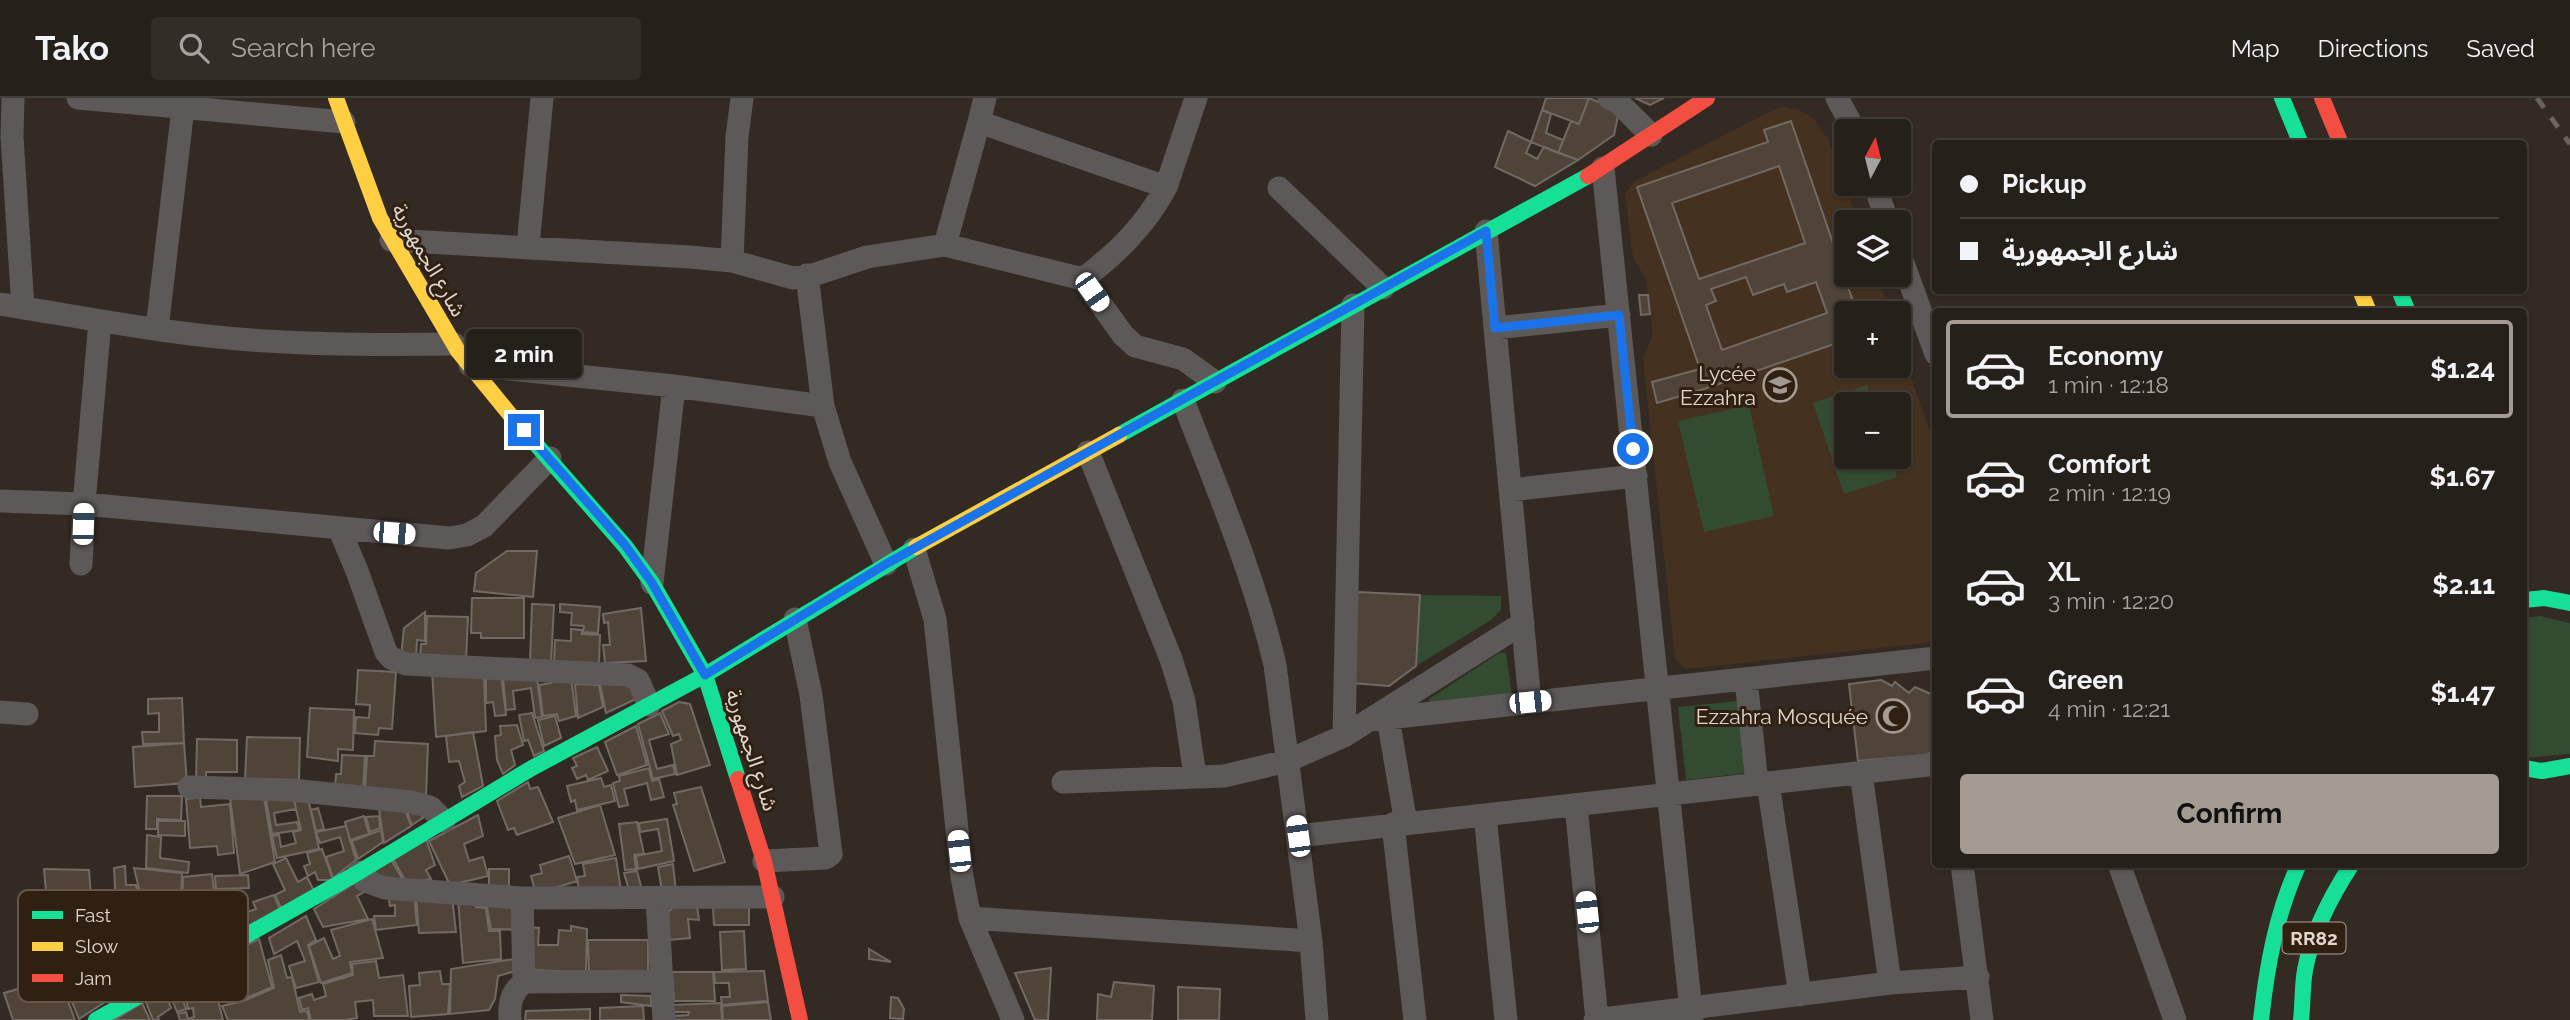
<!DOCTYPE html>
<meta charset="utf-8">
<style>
:root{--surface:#26201a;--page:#322d27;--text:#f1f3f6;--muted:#a4a3a2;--line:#423e39;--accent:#a39a92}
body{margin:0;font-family:Raleway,"Noto Sans Arabic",sans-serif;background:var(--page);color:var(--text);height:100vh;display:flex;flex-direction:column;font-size:26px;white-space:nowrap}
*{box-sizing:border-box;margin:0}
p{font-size:23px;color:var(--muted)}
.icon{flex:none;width:38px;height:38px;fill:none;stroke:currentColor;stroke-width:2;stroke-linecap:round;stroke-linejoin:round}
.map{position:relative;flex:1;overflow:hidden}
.drawer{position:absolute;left:1932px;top:210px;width:595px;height:560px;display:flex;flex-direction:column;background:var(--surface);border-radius:7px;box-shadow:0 2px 5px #0004,0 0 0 2px var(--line)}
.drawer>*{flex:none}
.top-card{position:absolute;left:1932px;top:42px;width:595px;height:154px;border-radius:7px;box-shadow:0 2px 5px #0004,0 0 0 2px var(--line);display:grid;align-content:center;height:154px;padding:0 28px;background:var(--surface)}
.needle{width:46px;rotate:7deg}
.buttons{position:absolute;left:1834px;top:21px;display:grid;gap:14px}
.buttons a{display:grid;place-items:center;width:77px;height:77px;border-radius:7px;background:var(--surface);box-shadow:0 2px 5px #0004,0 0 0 2px var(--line);font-size:35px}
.end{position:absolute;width:32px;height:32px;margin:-16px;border:9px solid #1a73e8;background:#fff;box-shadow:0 0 0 4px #fff}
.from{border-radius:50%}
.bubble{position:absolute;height:49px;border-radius:7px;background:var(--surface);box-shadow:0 2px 5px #0004,0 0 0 2px var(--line);font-size:23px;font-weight:700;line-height:49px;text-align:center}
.car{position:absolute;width:21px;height:42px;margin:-21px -10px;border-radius:9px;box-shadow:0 0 5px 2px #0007;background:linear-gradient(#fff 24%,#345 0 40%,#fff 0 76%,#345 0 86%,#fff 0)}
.top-card b{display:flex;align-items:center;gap:24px;height:66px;font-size:26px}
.top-card b+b{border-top:2px solid var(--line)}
.top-card i{width:18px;height:18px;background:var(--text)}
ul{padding:12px 0 0;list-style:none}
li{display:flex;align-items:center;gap:21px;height:98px;margin:0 14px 10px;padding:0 14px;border:4px solid transparent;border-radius:7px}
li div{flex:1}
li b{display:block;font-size:26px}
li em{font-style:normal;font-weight:700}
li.current{border-color:var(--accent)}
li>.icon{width:63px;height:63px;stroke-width:1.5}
.action{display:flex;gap:14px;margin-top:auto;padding:14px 28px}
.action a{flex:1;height:80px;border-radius:7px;background:var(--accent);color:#111;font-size:28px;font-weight:700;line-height:80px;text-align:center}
header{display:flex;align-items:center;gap:42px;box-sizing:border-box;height:98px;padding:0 35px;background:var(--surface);border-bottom:2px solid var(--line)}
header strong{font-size:33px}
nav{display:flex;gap:38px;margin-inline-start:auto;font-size:24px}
.search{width:490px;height:63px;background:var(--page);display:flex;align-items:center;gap:18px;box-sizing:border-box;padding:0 24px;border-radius:7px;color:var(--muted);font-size:26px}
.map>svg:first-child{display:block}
.built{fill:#443120;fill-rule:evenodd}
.green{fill:#334b30}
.building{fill:#504439;stroke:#716a63;stroke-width:2;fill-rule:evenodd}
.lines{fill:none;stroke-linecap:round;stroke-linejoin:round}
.street{stroke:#5d5958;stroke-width:23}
.fast{stroke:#16e098;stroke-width:16}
.slow{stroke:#ffcf43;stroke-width:16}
.jam{stroke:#f24e42;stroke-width:16}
.rail{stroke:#69635f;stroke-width:5;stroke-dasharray:12 12;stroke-linecap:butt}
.route{stroke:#1a73e8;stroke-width:9}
.labels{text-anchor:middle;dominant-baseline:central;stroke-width:6;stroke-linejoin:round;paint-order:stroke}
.shield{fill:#2f2012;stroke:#ab9f95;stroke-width:2}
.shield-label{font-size:19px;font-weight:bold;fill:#e0d6cd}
.street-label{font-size:21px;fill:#e0d6cd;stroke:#2f2012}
.poi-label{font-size:21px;fill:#e0d6cd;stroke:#2f2012;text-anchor:end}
.key{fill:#2f2012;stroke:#64574a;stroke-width:2}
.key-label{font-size:19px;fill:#e0d6cd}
</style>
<header>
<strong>Tako</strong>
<div class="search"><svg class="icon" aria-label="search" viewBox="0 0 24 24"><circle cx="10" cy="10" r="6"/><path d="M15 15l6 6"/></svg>Search here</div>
<nav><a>Map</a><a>Directions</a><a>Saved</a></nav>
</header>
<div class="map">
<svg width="2570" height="922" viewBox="0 0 2570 922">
<rect width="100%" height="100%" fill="#332b23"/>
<path class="built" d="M1783,9L1799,12L1814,21L1828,41L1858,124H1846V177H1876L1890,214L1846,215V268H1899L1900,248L1935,348V544L1686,571L1675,561L1643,260L1653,237L1646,181L1633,160L1625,96L1635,83L1773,12ZM1846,306H1899V359H1846Z"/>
<path class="green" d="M1867,287L1873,306H1846V359H1891L1897,379L1844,396L1813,305Z
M1749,307L1774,418L1704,434L1678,323Z
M1420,497L1501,498V512L1491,522L1416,568Z
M2540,518L2570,525V656L2524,660V520Z
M1499,555H1506L1512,597L1430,606L1429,601Z
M1738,603L1746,675L1686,682L1678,609Z"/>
<path class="building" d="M1546,0H1589L1579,26L1542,12Z
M1589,0L1611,9L1618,18L1614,37L1578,62L1558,55L1571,23L1579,26Z
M1635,0H1664L1650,7Z
M1542,12L1551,16L1546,35L1563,42L1558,55L1531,44Z
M1791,23L1857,215H1846V242L1707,290L1657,305L1652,284L1700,271L1637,89L1768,44L1764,32ZM1779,68L1805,145L1699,181L1672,105ZM1746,179L1753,197L1784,186L1787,194L1816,184L1827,215L1722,252L1706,207L1716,203L1711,191Z
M1508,33L1531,44L1526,55L1537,61L1544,49L1578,62L1535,88L1495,69Z
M1639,197H1648L1650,216L1641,217Z
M507,453H537L533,499L474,493L476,475Z
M1357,494L1420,497L1416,568L1389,588L1352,585Z
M472,500H524V540H481V535H471Z
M532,506L554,507L551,565L530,564Z
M560,506L600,509L598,535L583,534L584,528L571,527L572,515L560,514Z
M641,510L646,563L605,565L603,547H610L608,524L604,525L603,516Z
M425,514V543L417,542L416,560L401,559L404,530Z
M427,518L468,519L466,562L420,560L421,546H426Z
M571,531L582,532V536L600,537L599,566L554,565L555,542L571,543Z
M358,572L396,574L392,631L379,630L378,637L355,635L356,619L369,620L370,607L356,606Z
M432,573L484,577L486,633L436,639Z
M486,576H501L506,617L495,618L493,604L486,605Z
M571,579L576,618L559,623L557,616L543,618L539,587L551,585L550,582Z
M503,580H537L542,619L535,620L531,590L513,593L515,611L506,612Z
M599,581L631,585L636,601L606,615Z
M1881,582L1892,588L1895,584L1909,595L1915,589L1931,596L1936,650L1927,657L1858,663L1849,586Z
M575,586L599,587L603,609L578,620Z
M182,600L184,645L143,646L142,634H159V615L148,616V601Z
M679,604L690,606L710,667L677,677L671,646L681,642L679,636L673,638L662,613Z
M310,610L354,612L353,652L338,651V663L307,659Z
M532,615L544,653L534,658L528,642L524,643L519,617Z
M660,615L669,636L649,642L657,671L673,667L675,676L653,681L638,626Z
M555,618L561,640L544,648L538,622Z
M517,627L523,647L511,652L515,667L503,676L497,662L495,638L501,637L500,628Z
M636,628L647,667L617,677L605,644Z
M473,634L483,688L462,699L459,688L465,684L459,663L449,664L446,638Z
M247,639L300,640L299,683L245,682Z
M197,641L237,642V674H206V683H196Z
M375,643L428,646L426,698L365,695L367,658H374Z
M184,645L187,685L135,689L133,649Z
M597,649L608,673L588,682L586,677L577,681L572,670L577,668L573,660Z
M342,657L365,658L363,693L335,691L336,676H341Z
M649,670L652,683L659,681L664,699L651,702L647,685L624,691L628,707L619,709L613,685L620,683L619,678Z
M601,680L604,689L611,687L615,703L577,712L575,702L571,704L567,688Z
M528,684L530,691L538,689L553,724L517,737L514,730L508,732L497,703Z
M701,689L725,764L694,773L673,707L677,706L674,695Z
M293,697L296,711L274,715L276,727L297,724L299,732L272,736L266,701Z
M147,698H182L181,722L157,721V731H146Z
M200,699L201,709L230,706L234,755L218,757L217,748L190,750L186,701Z
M230,700H264L275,764L240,776Z
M308,700L319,751L277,760L272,738L279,737L281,749L296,745L293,734L301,732L294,703Z
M378,704L404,708L411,728L384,745Z
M600,707L615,757L575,766L558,720Z
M405,708L424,719L412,727Z
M318,710L324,731L316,733L311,712Z
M478,717L483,738L464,746L469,763L483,759L488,778L450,787L429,743Z
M364,718L369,736L350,742L345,724Z
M379,718L380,730L370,734L366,719Z
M667,721L674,763L638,771L636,758L662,753L658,731L640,734L639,725Z
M158,723H185V738L158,737Z
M637,724L644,756L634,757L636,771L625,772L619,726Z
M346,728L356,762L333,780L326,759L344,753L340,739L320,745L316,734Z
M381,732L383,744L358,761L352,743Z
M147,737L161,739L160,760L189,764L188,775L146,770Z
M426,741L435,767L426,772L431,781L407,785L393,761Z
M322,751L333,782H318L315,774L308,778L304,768L310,766L307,755Z
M569,758L577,783L536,796L531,778L542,775L540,767Z
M286,760L298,784L307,779L315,795L281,810L275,797L285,792L273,766Z
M616,760L621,793L579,792L577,779L585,778L583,766Z
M391,762L405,785L381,784L374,772Z
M673,766L676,794L662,793L658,769Z
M125,768L126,787H136L139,803L116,809L114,770Z
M134,770L182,775L181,809L186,827L174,833L164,804L150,808L158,834L150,836Z
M44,771L89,772L92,811L48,816Z
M489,771H509V791L489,792Z
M637,773L642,792H629L624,775Z
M212,776L214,792H196L197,804L212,801L218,827L196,833L190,807L182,808L183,779Z
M248,777L249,790L216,791L215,778Z
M358,783L364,794L357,798L368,821L323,829L314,811Z
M274,797L280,812L246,829L241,816L256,811L253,804Z
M388,797H414L417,827L376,832L374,818H395V807L390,808Z
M416,798L452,799L456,834L419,835Z
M477,800L476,809L486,810L489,833H500L501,861L463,865L458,801Z
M478,800L518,802L522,832L491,831L487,809L477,808Z
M675,808H697L699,822L688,821L690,840L669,842L668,814Z
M713,809H749V827H714Z
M306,818L316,842L308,847L319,884L296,890L289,868L305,863L297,843L274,856L269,840Z
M372,821L383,860L350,864L352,875L321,885L309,848L324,840L333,861L340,858L331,832Z
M571,828L587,831L586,874L528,872L530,829L539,830L538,847H558L559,832L571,833Z
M744,833L746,871L722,872L720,834Z
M259,841L272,889L244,901L227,857Z
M588,842H648V874L589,875Z
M869,851L891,864L869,861Z
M281,857L287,880L292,879L300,914L307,913L309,922H228L222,908L243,903L274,890L268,862Z
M99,860L111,900L79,921L59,872Z
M520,860L519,872L498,878L495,901L489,912L450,916L451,871Z
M376,863L379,880L403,877L408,918H374L373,902L355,904L357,920L345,922H311L308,910L302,912L299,900L312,896L314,902L326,898L323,886L353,877L352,866Z
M1051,870L1048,922H1035L1015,875Z
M440,873L442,886H450L448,916L411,919L409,888L420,887L419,875Z
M764,873L768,903L722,907L721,899H730L729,885H715L714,874Z
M672,874H713L715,903H674Z
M59,879L75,922H13L4,895Z
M189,879L193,888L181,896L186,911L177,914L168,891Z
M207,884L210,891L215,890L223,922H180L178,916L186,914L188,921L194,919L193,910L188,911L186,899L204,892L201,887Z
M1114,884L1154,888L1152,922H1097L1098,896L1111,899Z
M1178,889L1220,891L1219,922H1178Z
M165,895L171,910L158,919L159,922H153L146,904Z
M621,897L651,898V908L621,904Z
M891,899L898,900L904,911L903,921L890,920Z
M768,904L771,922H723L722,908Z
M142,905L150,922H114Z
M721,905L722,922H673V918L688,917L689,914H673V907Z
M643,908L644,922H600V910Z
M590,911V922H525L526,913Z"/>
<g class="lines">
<path class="street" d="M13,0L12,39L23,210
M78,0L344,24
M985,0L979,24L1166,89L1196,0
M1609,0L1618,4L1651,37
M1837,0L1855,33
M1603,70L1692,922
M1874,86L1888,124
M1279,90L1383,190
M1486,133L1530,604
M391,142L690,159L732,163L793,180L816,176L867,159L945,147L1083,181L1123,237L1135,248L1183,261L1215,284
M945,147L979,24
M528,148L542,0
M1899,154L1936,256
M732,163L737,39L742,0
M807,177L823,308
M1083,181C1117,155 1146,127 1166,89
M0,206C88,220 177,238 266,243C329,247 391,247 454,246
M1495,230L1619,217
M157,231L183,10
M470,267L674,288L823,308L840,364L886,466
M1183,302C1216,389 1254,476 1275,567L1311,843L1317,922
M1088,354L1171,561L1184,603L1195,678
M1510,392L1636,378
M0,403L84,406L449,440L467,437L484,428L550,360
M339,430L357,473L386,554L391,560L406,566L628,577L638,582L649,607
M914,451L935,521L962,779L970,820L1013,922
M81,466L84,406L100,223
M652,485L674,288
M1746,581L1757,686
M0,614L27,616
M1388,620L1406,726
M1369,622L1936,560
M1344,638L1353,207
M1861,675L1890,885
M1063,684L1224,678L1287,663L1344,638L1523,525
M1768,685L1800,897
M189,689L291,692L411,704L430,709L444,723
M1576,707L1597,922
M1485,717L1506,922
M1393,726L1415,922
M1298,738L1936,666
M764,763L826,760L831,756L811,597L795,521
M1962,766L1982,922
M2119,766L2175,922
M359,774L365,783L385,790L522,800L773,799
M522,800L524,884L662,883
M657,800L664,922
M970,820L1311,843
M510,921C509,905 511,895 524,884
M1595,922L1890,885L1978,879"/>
<path class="fast" d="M2282,0L2301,46
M2399,192L2408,214
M512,319L625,448L652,485L705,577L738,681
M1119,337L1588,78
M2524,502L2544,500L2570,505
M2524,670L2542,673L2570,668
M96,922L359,774L532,670L705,577L916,449
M2261,922C2267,868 2276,816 2299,766
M2301,922C2303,905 2302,889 2305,872C2312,834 2331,798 2352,766"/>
<path class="slow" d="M336,0L380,120L458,253L512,319
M2360,192L2369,214
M916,449L1119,337"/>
<path class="jam" d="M2322,0L2341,46
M1588,78L1707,0
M738,681L764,763L800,922"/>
<path class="rail" d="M2537,0L2570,46"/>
</g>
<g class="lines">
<path class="route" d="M524,332L625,447L652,485L705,577L886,466L1486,133L1495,230L1619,217L1633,351"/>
</g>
<defs>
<symbol id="school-ring" viewBox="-11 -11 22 22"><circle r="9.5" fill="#2f2012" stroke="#a39a92" stroke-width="1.5"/><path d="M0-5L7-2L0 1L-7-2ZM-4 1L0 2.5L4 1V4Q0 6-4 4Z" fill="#a39a92"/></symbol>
<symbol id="mosque-ring" viewBox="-11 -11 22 22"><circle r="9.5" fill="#2f2012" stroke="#a39a92" stroke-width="1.5"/><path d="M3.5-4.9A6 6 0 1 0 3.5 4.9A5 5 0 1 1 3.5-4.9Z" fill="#a39a92"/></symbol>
</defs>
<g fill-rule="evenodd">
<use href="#school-ring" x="1761" y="268" width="38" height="38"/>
<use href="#mosque-ring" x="1874" y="599" width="38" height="38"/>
</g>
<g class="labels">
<rect class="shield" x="2282.5" y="824.5" width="63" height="31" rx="5"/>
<g class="shield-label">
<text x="2314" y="840">RR82</text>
</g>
<g class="street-label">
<text transform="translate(429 162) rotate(60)">شارع الجمهورية</text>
<text transform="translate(752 652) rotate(72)">شارع الجمهورية</text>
</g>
<g class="poi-label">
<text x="1756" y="275">Lycée<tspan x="1756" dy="24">Ezzahra</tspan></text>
<text x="1868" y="618">Ezzahra Mosquée</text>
</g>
</g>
<rect x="18" y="792" width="230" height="112" rx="10" class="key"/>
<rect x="32" y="813" width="31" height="8" fill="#16e098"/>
<rect x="32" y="844" width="31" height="9" fill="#ffcf43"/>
<rect x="32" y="876" width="31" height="8" fill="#f24e42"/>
<g class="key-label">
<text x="75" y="824">Fast</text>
<text x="75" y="855">Slow</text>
<text x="75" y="887">Jam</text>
</g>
</svg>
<div class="buttons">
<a><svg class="needle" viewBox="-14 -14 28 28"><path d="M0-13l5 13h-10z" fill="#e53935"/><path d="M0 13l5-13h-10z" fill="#a4a3a2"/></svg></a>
<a><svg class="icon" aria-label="layers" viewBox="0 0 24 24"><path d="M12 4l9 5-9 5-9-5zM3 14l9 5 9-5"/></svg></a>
<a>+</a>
<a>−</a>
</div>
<i class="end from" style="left:1633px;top:351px"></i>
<i class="end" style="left:524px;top:332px"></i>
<div class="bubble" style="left:466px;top:231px;width:116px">2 min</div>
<i class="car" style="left:1092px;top:194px;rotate:145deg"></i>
<i class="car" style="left:83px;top:426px;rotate:2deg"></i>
<i class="car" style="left:394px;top:435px;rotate:95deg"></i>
<i class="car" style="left:1530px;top:604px;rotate:84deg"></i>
<i class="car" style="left:1298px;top:738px;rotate:352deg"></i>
<i class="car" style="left:959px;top:753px;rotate:354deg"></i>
<i class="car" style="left:1587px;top:814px;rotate:354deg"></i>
<div class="top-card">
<b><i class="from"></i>Pickup</b>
<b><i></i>شارع الجمهورية</b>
</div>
<section class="drawer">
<ul>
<li class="current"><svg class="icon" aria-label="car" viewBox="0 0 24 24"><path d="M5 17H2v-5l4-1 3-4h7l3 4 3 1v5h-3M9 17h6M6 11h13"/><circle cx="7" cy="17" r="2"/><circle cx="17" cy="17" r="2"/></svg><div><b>Economy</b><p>1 min · 12:18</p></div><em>$1.24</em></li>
<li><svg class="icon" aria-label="car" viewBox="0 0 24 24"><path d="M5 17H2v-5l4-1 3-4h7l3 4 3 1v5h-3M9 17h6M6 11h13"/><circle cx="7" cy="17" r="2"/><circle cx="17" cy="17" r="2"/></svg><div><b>Comfort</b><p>2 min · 12:19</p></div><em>$1.67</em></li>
<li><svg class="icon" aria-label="car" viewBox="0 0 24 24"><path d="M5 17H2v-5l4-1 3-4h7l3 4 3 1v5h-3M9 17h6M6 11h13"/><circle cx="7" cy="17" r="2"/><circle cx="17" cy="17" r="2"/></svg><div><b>XL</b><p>3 min · 12:20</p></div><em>$2.11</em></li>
<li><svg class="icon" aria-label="car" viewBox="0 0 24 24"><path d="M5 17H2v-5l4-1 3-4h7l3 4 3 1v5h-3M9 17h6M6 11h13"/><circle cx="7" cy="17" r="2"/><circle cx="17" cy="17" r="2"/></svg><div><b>Green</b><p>4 min · 12:21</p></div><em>$1.47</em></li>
</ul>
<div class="action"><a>Confirm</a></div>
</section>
</div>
